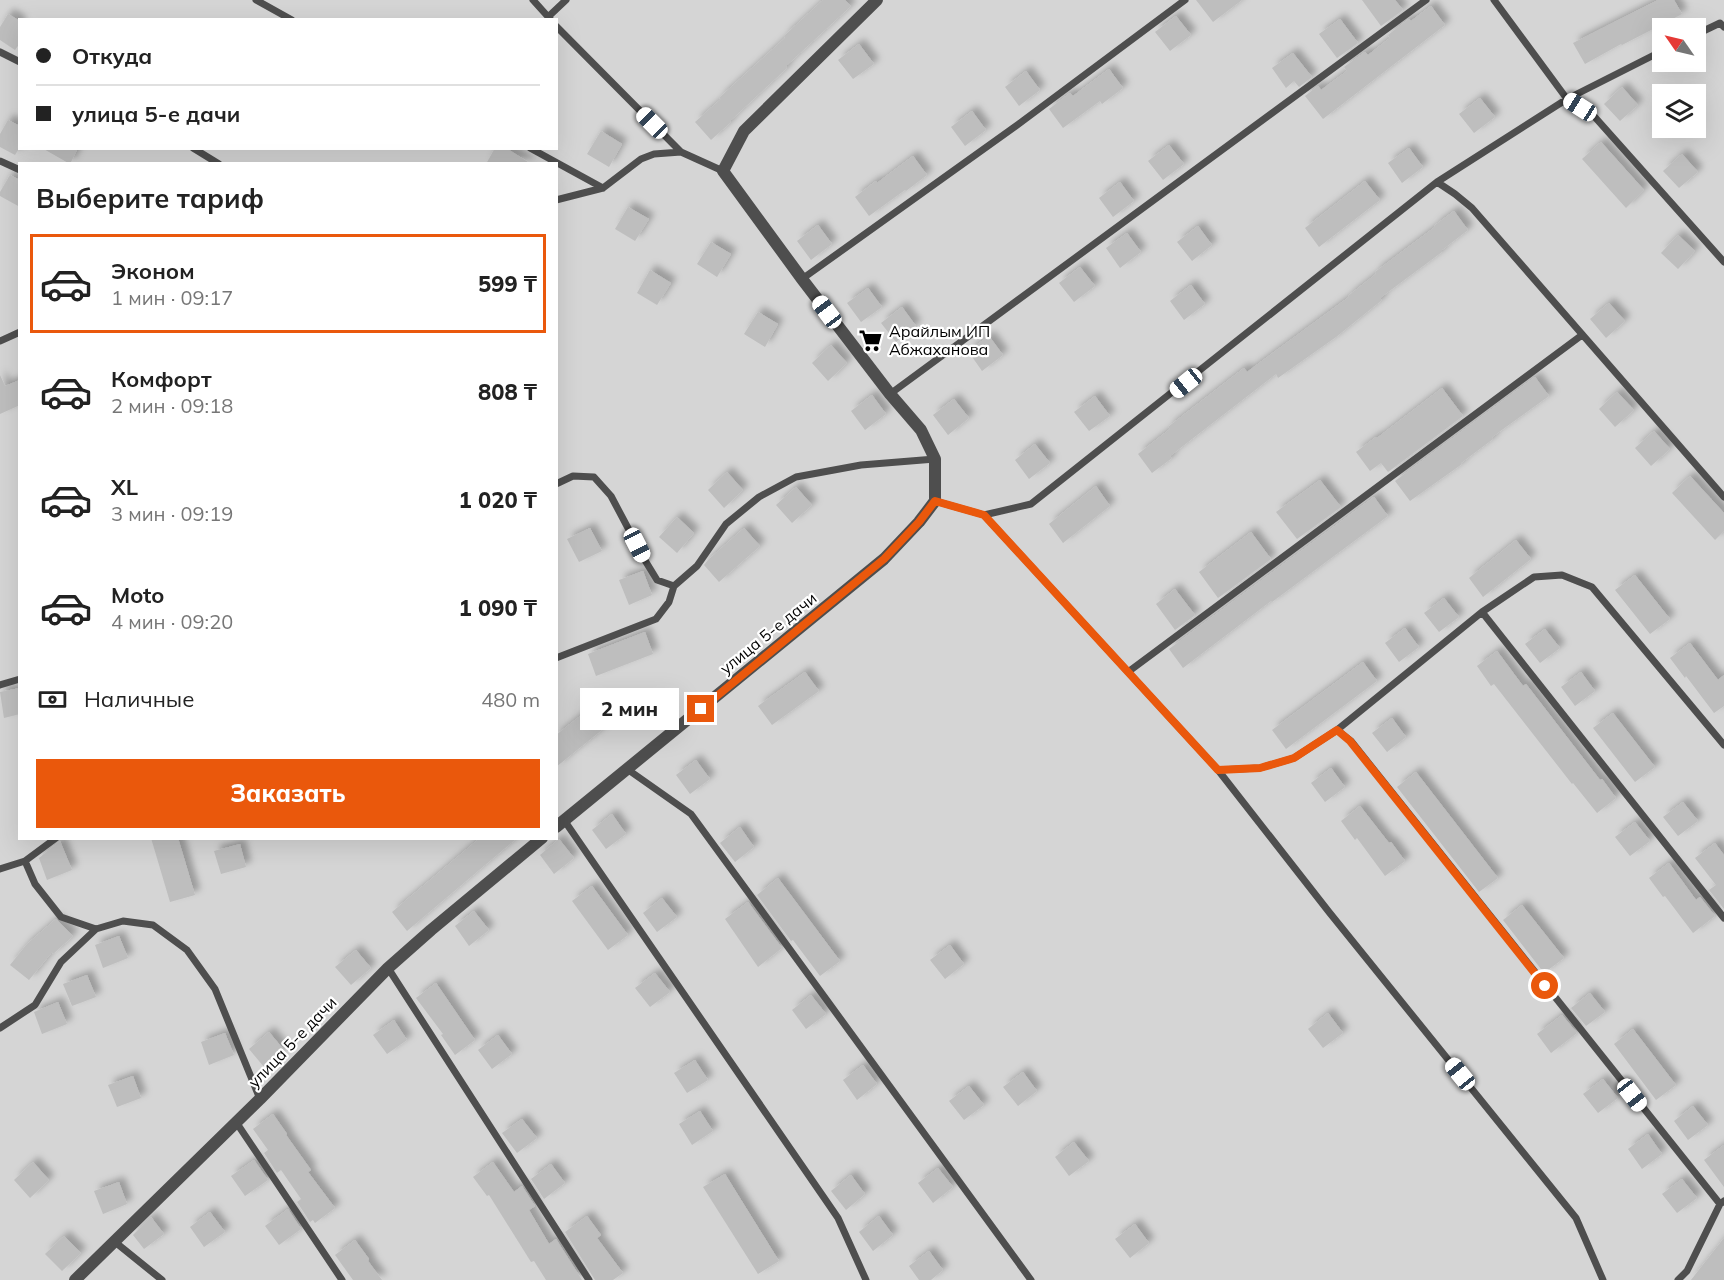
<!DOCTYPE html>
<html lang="ru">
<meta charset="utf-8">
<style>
:root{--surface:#fff;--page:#f6f6f6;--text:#222;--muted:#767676;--line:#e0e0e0;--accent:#ea580c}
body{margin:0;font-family:Mulish,sans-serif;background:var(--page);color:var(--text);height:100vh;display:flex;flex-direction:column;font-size:22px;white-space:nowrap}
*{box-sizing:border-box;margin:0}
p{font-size:20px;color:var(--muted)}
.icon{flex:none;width:33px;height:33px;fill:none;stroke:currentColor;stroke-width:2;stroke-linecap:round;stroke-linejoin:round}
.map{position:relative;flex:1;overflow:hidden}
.drawer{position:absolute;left:18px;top:162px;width:540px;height:678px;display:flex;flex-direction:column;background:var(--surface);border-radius:0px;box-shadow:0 6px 24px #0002}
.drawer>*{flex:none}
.guide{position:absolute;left:18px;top:18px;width:540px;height:132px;border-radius:0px;box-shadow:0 6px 24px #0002;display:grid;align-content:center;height:132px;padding:0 18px;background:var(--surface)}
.needle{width:39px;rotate:304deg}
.fabs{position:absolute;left:1652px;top:18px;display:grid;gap:12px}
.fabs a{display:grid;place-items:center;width:54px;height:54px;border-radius:0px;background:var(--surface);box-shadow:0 6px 24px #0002;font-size:30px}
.end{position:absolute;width:27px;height:27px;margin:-14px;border:8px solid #ea580c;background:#fff;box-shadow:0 0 0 3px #fff}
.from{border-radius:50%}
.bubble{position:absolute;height:42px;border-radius:0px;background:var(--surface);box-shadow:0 6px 24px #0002;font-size:20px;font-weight:800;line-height:42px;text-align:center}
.car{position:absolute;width:18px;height:36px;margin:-18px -9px;border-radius:8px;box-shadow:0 0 4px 2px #0007;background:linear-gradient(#fff 24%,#345 0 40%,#fff 0 76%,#345 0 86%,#fff 0)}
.guide b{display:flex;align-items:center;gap:21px;height:57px;font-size:22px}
.guide b+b{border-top:2px solid var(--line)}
.guide i{width:15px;height:15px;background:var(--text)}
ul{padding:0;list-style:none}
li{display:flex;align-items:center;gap:18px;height:99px;margin:0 12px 9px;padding:0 6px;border:3px solid transparent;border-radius:0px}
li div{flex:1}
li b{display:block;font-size:22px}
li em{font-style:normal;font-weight:800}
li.selected{border-color:var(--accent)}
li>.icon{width:54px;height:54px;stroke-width:1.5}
h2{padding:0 18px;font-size:27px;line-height:72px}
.pay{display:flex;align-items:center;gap:15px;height:66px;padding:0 18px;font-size:22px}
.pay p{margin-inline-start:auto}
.primary-button{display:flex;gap:12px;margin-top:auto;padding:12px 18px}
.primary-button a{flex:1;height:69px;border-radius:0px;background:var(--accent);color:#fff;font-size:24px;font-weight:800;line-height:69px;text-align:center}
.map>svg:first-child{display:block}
.green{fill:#d5d5d5;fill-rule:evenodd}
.building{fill:#bebebe;filter:url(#shadow)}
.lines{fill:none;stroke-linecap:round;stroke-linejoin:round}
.service{stroke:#4e4e4e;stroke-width:7}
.minor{stroke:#4e4e4e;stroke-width:12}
.route{stroke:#ea580c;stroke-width:8}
.labels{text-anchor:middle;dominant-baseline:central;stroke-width:4.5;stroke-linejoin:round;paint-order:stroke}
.poi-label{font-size:16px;fill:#000;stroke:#fff;text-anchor:start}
.street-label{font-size:16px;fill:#000;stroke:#fff}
</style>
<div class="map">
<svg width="1724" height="1280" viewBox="0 0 1724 1280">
<defs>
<filter id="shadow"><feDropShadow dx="5.5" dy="-5.5" stdDeviation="3" flood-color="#0004"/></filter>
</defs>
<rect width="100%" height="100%" fill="#fff"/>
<path class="green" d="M0,0H1724V1280H0ZM20,20H556V148H20ZM1662,28H1695V62H1662ZM1662,94H1695V128H1662ZM20,164H556V838H20Z"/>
<path class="building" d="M823,0H845L851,6L786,66L787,68L730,121L731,122L711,140L695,122L721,99L719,98L785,38L784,36Z
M1196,0H1242L1213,22Z
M1362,0H1395L1403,10L1381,26Z
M1658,0H1674L1682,14L1622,45L1621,44L1585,64L1573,43Z
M1431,6L1445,25L1323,119L1305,96L1318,86L1321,90L1347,71L1344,67L1365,52L1368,55L1390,38L1388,35L1409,19L1411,21Z
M8,14L20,21V43L15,50L0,40V27Z
M1176,16L1191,35L1170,51L1155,32Z
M1340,19L1358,43L1337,58L1319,34Z
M859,44L874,64L853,79L838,60Z
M1293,53L1312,77L1299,87L1294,81L1286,88L1272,68Z
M1109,69L1123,88L1102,104L1100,101L1063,128L1049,109L1070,93L1073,96Z
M1026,71L1040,90L1019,106L1005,87Z
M1622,87L1638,105L1620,121L1604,104Z
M1480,98L1495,117L1474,133L1459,114Z
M972,111L986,130L965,146L951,127Z
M8,120L20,126V147L15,155L0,147V134Z
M601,131L622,144L609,167L587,154Z
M1601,142L1644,190L1626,208L1582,159Z
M1169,145L1184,164L1163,180L1148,161Z
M42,148H78L70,164Z
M495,148H506L531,164H486Z
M1409,148L1423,167L1402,183L1388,163Z
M1682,154L1698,172L1679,188L1663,171Z
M913,156L927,175L906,191L905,190L869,216L855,197L876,181L877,183Z
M10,175L20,180V207L0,196V192Z
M1365,181L1380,200L1319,247L1305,228Z
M1120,182L1134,201L1113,217L1099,198Z
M628,207L649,219L635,241L615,229Z
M1454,211L1468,230L1442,250V252L1380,298L1382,300L1336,337L1278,378L1276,374L1170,456L1172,458L1152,473L1138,454L1170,429L1168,427L1244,368L1247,372L1349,297L1348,296L1376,274L1375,272L1435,227L1434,226Z
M818,225L832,244L811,260L797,241Z
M1198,226L1212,245L1192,261L1177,242Z
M1127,233L1141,252L1120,268L1106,248Z
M1678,235L1695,251L1678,269L1661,253Z
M711,242L731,254L717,277L697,264Z
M1080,267L1095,286L1074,302L1059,283Z
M650,270L671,283L657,305L637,293Z
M1191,285L1205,304L1184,320L1170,301Z
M868,288L882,307L861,322L847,303Z
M1609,303L1625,321L1606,338L1590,319Z
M902,307L916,326L896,342L881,323Z
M758,312L778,324L765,347L744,334Z
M989,336L1003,355L982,371L968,351Z
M831,345L847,363L828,381L812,363Z
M0,375L5,386L20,380V405L0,414Z
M1535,377L1549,396L1492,437L1493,439L1461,463L1462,464L1410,501L1395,481Z
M1442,388L1463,416L1388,472L1381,463L1370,471L1356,452L1376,437L1377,438Z
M1617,392L1634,410L1615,427L1599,409Z
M872,395L886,414L865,430L851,411Z
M1095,396L1110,416L1089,431L1074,412Z
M954,399L969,418L948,435L933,415Z
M1654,431L1670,449L1651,466L1635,448Z
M1035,444L1050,463L1029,479L1015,460Z
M727,472L743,490L724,508L708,490Z
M1690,476L1724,513V531L1715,540L1672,493Z
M1320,480L1341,507L1297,539L1276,512Z
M1096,486L1110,506L1063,543L1049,524Z
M796,487L812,505L792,523L776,505Z
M1374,497L1388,516L1272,602L1271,601L1183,668L1169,649Z
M677,517L694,533L677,553L659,537Z
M590,528L602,551L579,562L567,539Z
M744,528L760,546L719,582L704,565L708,560Z
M1251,532L1271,559L1218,598L1199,572Z
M1516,540L1531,559L1483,597L1469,578Z
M643,571L652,595L629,605L619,580Z
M1635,575L1670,619L1650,634L1615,590Z
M1175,589L1195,615L1175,630L1156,604Z
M1444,598L1459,617L1439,632L1424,613Z
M1405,628L1419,647L1399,662L1385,643Z
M1545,629L1560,648L1540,663L1525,644Z
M645,632L653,654L596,676L588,654Z
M1690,643L1718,680L1724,675V706L1714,713L1686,676L1685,678L1670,658Z
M1497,651L1523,686L1526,684L1600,780L1602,779L1616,798L1597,813L1573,783L1572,784L1494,684L1491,686L1477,666Z
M1363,662L1377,681L1286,749L1272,730Z
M805,672L819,691L772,725L758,706Z
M1581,672L1595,691L1575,706L1561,687Z
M20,688V714L4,718L0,692Z
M598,702L613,721L556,767V735Z
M1613,713L1655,767L1635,782L1593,728Z
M1392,718L1406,737L1387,752L1372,733Z
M696,760L710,779L690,794L676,775Z
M1331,768L1345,787L1325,802L1311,783Z
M1416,772L1498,878L1479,892L1397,787Z
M1683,802L1698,821L1678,836L1663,817Z
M1360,806L1389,843L1391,842L1405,861L1385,876L1357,838L1355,840L1341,821Z
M612,814L626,834L606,849L592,830Z
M1635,822L1650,841L1630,856L1615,837Z
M740,827L754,847L735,862L720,843Z
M151,838H178L195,895L170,902Z
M480,838H517L407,931L392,912Z
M559,839L574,858L554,874L540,855Z
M60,841L72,870L47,880L39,858Z
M1715,843L1724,855V909L1709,890L1716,885L1695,858Z
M240,844L246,867L221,874L214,851Z
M1669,863L1696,900L1700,897L1715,916L1693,933L1665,896L1663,897L1649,878Z
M778,878L840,961L820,976L793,940L791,941L757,895Z
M592,886L628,935L608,950L572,901Z
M662,898L677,917L657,932L643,913Z
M748,902L782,948L758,967L725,919Z
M1522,905L1564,958L1544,973L1503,920Z
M474,911L489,930L469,946L455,926Z
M56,919L73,936L53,954L52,952L29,980L10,965L27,944Z
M119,936L128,958L103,968L95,945Z
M950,945L964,964L945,979L930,960Z
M356,950L371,968L351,985L335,967Z
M655,973L670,992L650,1007L635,988Z
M87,975L96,997L72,1006L63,984Z
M436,983L475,1040L455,1055L441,1035L443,1034L416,998Z
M1590,993L1605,1012L1586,1026L1571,1008Z
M811,995L826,1014L806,1029L792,1010Z
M58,1002L67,1024L42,1034L34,1012Z
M1328,1013L1343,1033L1323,1048L1308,1029Z
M1562,1015L1577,1033L1551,1053L1537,1034Z
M394,1020L407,1040L387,1054L373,1035Z
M1633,1029L1676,1085L1656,1100L1614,1044Z
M269,1032L284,1050L264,1067L249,1049Z
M225,1033L234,1055L209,1065L201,1042Z
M498,1035L512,1054L492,1069L478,1050Z
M695,1060L708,1080L687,1093L674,1073Z
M863,1065L877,1084L857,1100L843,1080Z
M1023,1072L1037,1091L1018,1106L1003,1087Z
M133,1076L141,1098L117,1107L108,1085Z
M1603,1079L1618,1098L1598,1113L1583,1094Z
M969,1086L984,1105L964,1120L949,1101Z
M1693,1106L1708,1125L1688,1140L1674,1121Z
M700,1111L713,1131L692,1145L679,1124Z
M273,1114L287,1134L286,1135L311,1170L308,1172L335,1208L315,1223L313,1220L310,1222L297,1202L301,1199L281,1170L277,1173L264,1153L268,1150L253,1129Z
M522,1119L537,1138L517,1153L502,1133Z
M1648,1134L1662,1154L1642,1169L1628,1149Z
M1074,1142L1089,1161L1069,1176L1055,1157Z
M1724,1145V1187L1704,1160Z
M254,1160L268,1180L245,1196L231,1176Z
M33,1162L49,1180L30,1198L14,1180Z
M493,1162L514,1192L522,1186L535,1206L529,1210L549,1244L556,1239L582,1280H546L534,1261L531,1262L489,1195L487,1196L473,1177Z
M551,1164L565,1183L544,1199L531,1179Z
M938,1168L953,1187L933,1203L918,1183Z
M725,1174L779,1261L758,1274L703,1187Z
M851,1175L865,1194L846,1210L831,1191Z
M1682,1179L1697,1198L1677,1213L1662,1194Z
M119,1182L127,1204L103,1214L94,1191Z
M288,1209L301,1229L279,1245L265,1226Z
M210,1212L225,1232L204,1247L190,1227Z
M587,1216L601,1235L597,1238L623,1273L613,1280H595L565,1232Z
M879,1216L893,1235L873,1251L859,1232Z
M151,1217L164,1234L144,1249L133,1235Z
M1135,1224L1149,1243L1130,1258L1115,1239Z
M64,1236L81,1253L62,1271L45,1254Z
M1724,1238V1280H1691Z
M355,1240L369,1259L368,1261L382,1280H353L335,1255Z
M929,1251L943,1270L931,1280H919L909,1266Z"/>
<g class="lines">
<path class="service" d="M256,0L292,20
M533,0L551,20
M1494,0L1567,99L1662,51
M548,17L566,0
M556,26L681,152L723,171
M1695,35L1720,23L1724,27
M0,52L20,62
M193,148L219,164
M530,148L603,188
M0,161L20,170
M1437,182L1455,194L1472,208L1724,497
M556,200L603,188L641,159L654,154L681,152
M802,279L1020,123L1185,0
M0,341L20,332
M890,394L1426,0
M556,484L573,476L594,477L611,496L646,562L657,580L674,586L697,566L726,524L759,497L796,477L861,465L935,459
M935,501L984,515
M1482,612L1724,918
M556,658L656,619L669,602L674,586
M1128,672L1582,335
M0,685L20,679
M1337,730L1351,741L1720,1204
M627,769L691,814L1031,1280
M1218,770L1260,768L1294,758L1337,730L1482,612L1534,577L1562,575L1592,587L1724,745
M564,820L838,1218L866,1280
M0,869L25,861L56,838
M96,929L123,921L153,925L187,950L215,989L260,1099
M388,968L589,1280
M0,1028L35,1005L61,962L96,929L61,917L35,884L25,861
M236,1122L342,1280
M115,1242L162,1280
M1603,1280L1576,1218L1329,912L1218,770L984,515L1031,504L1437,182L1567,99L1593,115L1724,262
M1678,1280L1687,1271L1720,1204L1724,1201"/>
<path class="minor" d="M556,827L884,559L919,522L935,501V459L921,430L890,394L802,279L723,171L744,131L877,0
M75,1280L260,1099L388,968L431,930L542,838"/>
</g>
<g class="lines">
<path class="route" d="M701,709L884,559L919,522L935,501L984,515L1218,770L1260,768L1294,758L1337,730L1350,741L1545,986"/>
</g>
<defs>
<symbol id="supermarket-bare" viewBox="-9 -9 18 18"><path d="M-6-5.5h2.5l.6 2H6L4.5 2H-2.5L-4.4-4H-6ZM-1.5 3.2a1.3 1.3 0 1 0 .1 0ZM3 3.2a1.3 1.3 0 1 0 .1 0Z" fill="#000" stroke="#fff" stroke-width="2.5" paint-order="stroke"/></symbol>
</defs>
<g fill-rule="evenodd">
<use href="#supermarket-bare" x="854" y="324" width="33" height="33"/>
</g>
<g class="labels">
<g class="poi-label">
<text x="889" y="331">Арайлым ИП<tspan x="889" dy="18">Абжаханова</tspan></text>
</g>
<g class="street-label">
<text transform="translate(768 633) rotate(-39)">улица 5-е дачи</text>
<text transform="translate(292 1042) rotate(-46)">улица 5-е дачи</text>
</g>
</g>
</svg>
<div class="fabs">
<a><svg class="needle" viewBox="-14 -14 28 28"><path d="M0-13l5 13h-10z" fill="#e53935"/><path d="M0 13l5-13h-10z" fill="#767676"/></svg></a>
<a><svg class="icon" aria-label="layers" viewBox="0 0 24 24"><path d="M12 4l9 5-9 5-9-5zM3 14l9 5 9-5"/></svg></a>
</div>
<i class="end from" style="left:1545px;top:986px"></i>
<i class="end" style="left:701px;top:709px"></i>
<div class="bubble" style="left:580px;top:688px;width:99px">2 мин</div>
<i class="car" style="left:1580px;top:107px;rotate:302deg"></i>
<i class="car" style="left:652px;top:123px;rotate:315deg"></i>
<i class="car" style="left:827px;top:312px;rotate:323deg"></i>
<i class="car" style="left:1186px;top:383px;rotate:231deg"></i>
<i class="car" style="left:637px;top:545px;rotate:153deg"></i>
<i class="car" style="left:1460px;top:1074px;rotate:321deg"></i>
<i class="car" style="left:1632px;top:1095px;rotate:142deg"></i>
<div class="guide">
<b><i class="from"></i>Откуда</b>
<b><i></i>улица 5-е дачи</b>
</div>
<section class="drawer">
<h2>Выберите тариф</h2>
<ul>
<li class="selected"><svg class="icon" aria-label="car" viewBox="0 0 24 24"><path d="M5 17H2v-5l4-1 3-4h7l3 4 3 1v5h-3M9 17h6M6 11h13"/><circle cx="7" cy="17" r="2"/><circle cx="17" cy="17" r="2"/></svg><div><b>Эконом</b><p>1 мин · 09:17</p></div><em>599 ₸</em></li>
<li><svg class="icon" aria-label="car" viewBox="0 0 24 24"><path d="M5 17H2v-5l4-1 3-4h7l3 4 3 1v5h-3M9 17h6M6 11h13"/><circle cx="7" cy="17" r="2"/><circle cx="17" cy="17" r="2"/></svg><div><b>Комфорт</b><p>2 мин · 09:18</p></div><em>808 ₸</em></li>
<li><svg class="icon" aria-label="car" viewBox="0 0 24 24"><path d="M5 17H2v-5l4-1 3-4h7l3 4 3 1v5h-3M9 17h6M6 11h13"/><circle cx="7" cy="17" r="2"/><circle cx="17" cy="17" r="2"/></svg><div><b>XL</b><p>3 мин · 09:19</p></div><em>1 020 ₸</em></li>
<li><svg class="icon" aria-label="car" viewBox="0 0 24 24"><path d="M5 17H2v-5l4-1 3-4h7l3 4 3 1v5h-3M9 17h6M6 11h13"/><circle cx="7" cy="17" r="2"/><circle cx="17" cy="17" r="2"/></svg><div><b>Moto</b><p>4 мин · 09:20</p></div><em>1 090 ₸</em></li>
</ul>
<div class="pay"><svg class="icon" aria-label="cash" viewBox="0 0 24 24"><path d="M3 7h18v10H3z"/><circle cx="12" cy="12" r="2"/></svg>Наличные<p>480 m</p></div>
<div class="primary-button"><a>Заказать</a></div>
</section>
</div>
